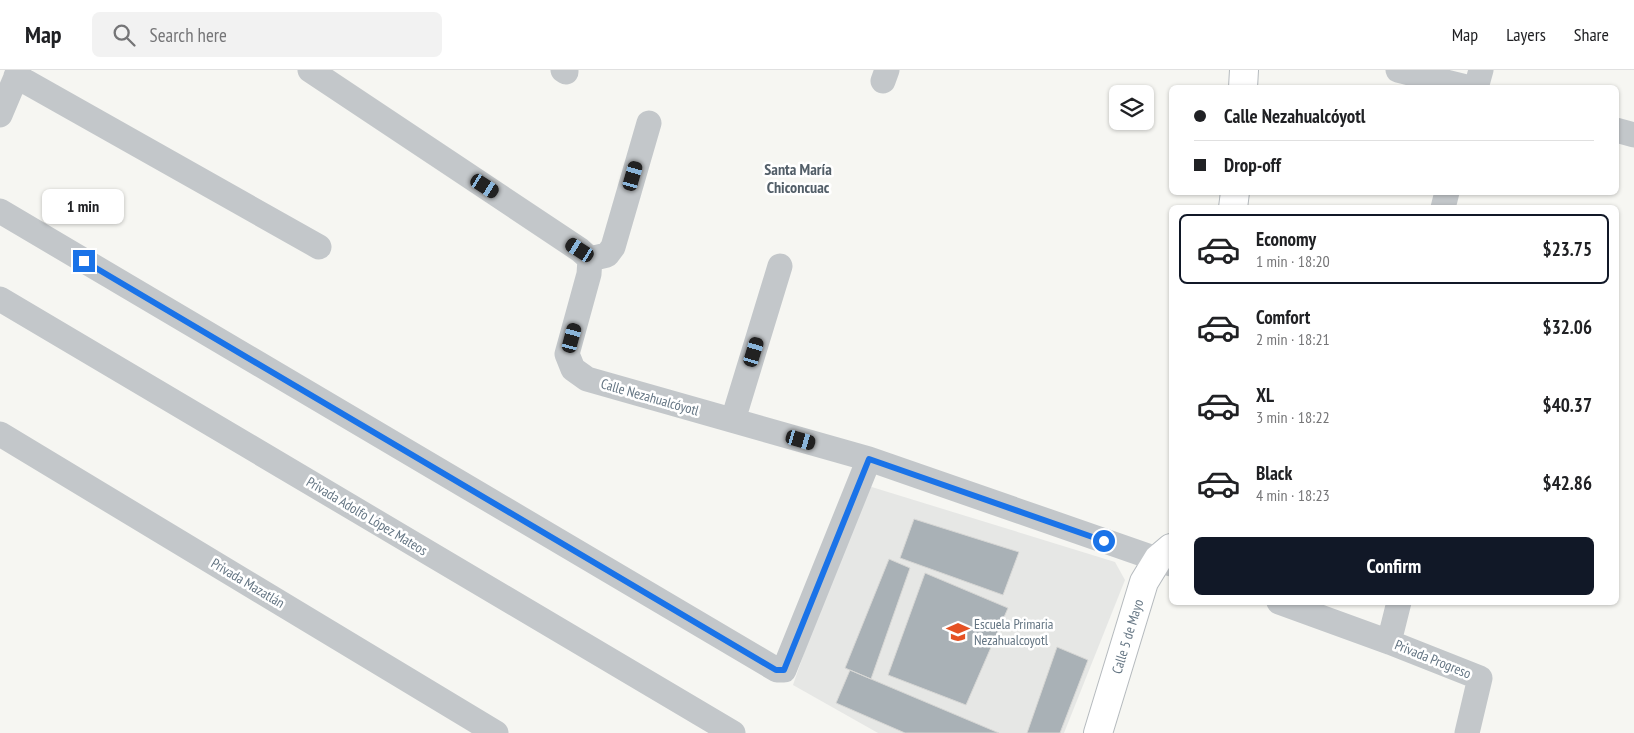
<!DOCTYPE html>
<meta charset="utf-8">
<style>
:root{--surface:#fff;--page:#f2f2f2;--text:#202124;--muted:#757577;--line:#e0e0e0;--accent:#111827}
body{margin:0;font-family:"PT Sans Narrow",sans-serif;background:var(--page);color:var(--text);height:100vh;display:flex;flex-direction:column;font-size:19px;white-space:nowrap}
*{box-sizing:border-box;margin:0}
p{font-size:16px;color:var(--muted)}
.icon{flex:none;width:28px;height:28px;fill:none;stroke:currentColor;stroke-width:2;stroke-linecap:round;stroke-linejoin:round}
.map{position:relative;flex:1;overflow:hidden}
.sheet{position:absolute;left:1169px;top:135px;width:450px;height:400px;display:flex;flex-direction:column;background:var(--surface);border-radius:8px;box-shadow:0 1px 4px #0004}
.sheet>*{flex:none}
.hud{position:absolute;left:1169px;top:15px;width:450px;height:110px;border-radius:8px;box-shadow:0 1px 4px #0004;display:grid;align-content:center;height:110px;padding:0 25px;background:var(--surface)}
.fabs{position:absolute;left:1109px;top:15px;display:grid;gap:10px}
.fabs a{display:grid;place-items:center;width:45px;height:45px;border-radius:8px;background:var(--surface);box-shadow:0 1px 4px #0004;font-size:25px}
.end{position:absolute;width:22px;height:22px;margin:-11px;border:6px solid #1a73e8;background:#fff;box-shadow:0 0 0 2px #fff}
.from{border-radius:50%}
.bubble{position:absolute;height:35px;border-radius:8px;background:var(--surface);box-shadow:0 1px 4px #0004;font-size:16px;font-weight:700;line-height:35px;text-align:center}
.car{position:absolute;width:15px;height:30px;margin:-15px -8px;border-radius:6px;box-shadow:0 0 4px 1px #0007;background:linear-gradient(#222 24%,#8ab4d8 0 40%,#222 0 76%,#8ab4d8 0 86%,#222 0)}
.hud b{display:flex;align-items:center;gap:18px;height:48px;font-size:19px}
.hud b+b{border-top:1px solid var(--line)}
.hud i{width:12px;height:12px;background:var(--text)}
ul{padding:9px 0 0;list-style:none}
li{display:flex;align-items:center;gap:15px;height:70px;margin:0 10px 8px;padding:0 15px;border:2px solid transparent;border-radius:8px}
li div{flex:1}
li b{display:block;font-size:19px}
li em{font-style:normal;font-weight:700}
li.current{border-color:var(--accent)}
li>.icon{width:45px;height:45px;stroke-width:1.5}
.action{display:flex;gap:10px;margin-top:auto;padding:10px 25px}
.action a{flex:1;height:58px;border-radius:8px;background:var(--accent);color:#fff;font-size:20px;font-weight:700;line-height:58px;text-align:center}
header{display:flex;align-items:center;gap:30px;box-sizing:border-box;height:70px;padding:0 25px;background:var(--surface);border-bottom:1px solid var(--line)}
header strong{font-size:24px}
nav{display:flex;gap:28px;margin-inline-start:auto;font-size:18px}
.search{width:350px;height:45px;background:var(--page);display:flex;align-items:center;gap:12px;box-sizing:border-box;padding:0 18px;border-radius:8px;color:var(--muted);font-size:19px}
.map>svg:first-child{display:block}
.built{fill:#e6e7e5}
.building{fill:#a9b1b6;stroke:#d7d7d5}
.lines{fill:none;stroke-linecap:round;stroke-linejoin:round}
.secondary-casing{stroke:#b5babe;stroke-width:30}
.minor{stroke:#c3c7ca;stroke-width:25}
.secondary{stroke:#fff;stroke-width:28}
.route{stroke:#1a73e8;stroke-width:6}
.labels{text-anchor:middle;dominant-baseline:central;stroke-width:5;stroke-linejoin:round;paint-order:stroke}
.street-label{font-size:14px;fill:#647583;stroke:#fff}
.poi-label{font-size:14px;fill:#647583;stroke:#fff;text-anchor:start}
.quarter-label{font-size:16px;font-weight:bold;fill:#525e68;stroke:#fff}
</style>
<header>
<strong>Map</strong>
<div class="search"><svg class="icon" aria-label="search" viewBox="0 0 24 24"><circle cx="10" cy="10" r="6"/><path d="M15 15l6 6"/></svg>Search here</div>
<nav><a>Map</a><a>Layers</a><a>Share</a></nav>
</header>
<div class="map">
<svg width="1634" height="663" viewBox="0 0 1634 663">
<rect width="100%" height="100%" fill="#f6f6f2"/>
<path class="built" d="M862,414L1115,492L1125,510L1064,663H878L793,615Z"/>
<path class="building" d="M914,449L1019,482L1003,525L900,488Z
M889,489L910,498L871,609L845,598Z
M925,503L1008,538L966,635L888,605Z
M1057,577L1088,590L1060,663H1027Z
M850,600L871,609L999,663H905L836,633Z"/>
<g class="lines">
<defs>
<g id="secondary">
<path d="M1243,18L1244,0"/>
<path d="M1233,138L1235,122"/>
<path id="s1" d="M1098,663L1144,512L1158,489L1171,478"/>
</g>
</defs>
<use href="#secondary" class="secondary-casing"/>
<path class="minor" d="M310,0L580,180L590,189L589,204L567,284L573,299L587,309L869,389L1171,494
M563,0L566,2V0
M1398,0L1470,18
M16,6L319,177
M883,11L887,0
M1476,18L1481,0
M0,45L19,0
M1616,60L1634,65
M1443,138L1447,122
M0,141L777,600H784L786,595L869,389
M590,189L607,185L613,177L649,53
M0,229L733,663
M733,350L780,196
M0,364L496,663
M1279,532L1389,572L1480,608L1467,663
M1389,572L1399,532"/>
<use href="#secondary" class="secondary"/>
</g>
<g class="lines">
<path class="route" d="M84,191L776,600H784L786,595L869,389L1104,471"/>
</g>
<defs>
<symbol id="school-bare" viewBox="-9 -9 18 18"><path d="M0-5L7-2L0 1L-7-2ZM-4 1L0 2.5L4 1V4Q0 6-4 4Z" fill="#e55123" stroke="#fff" stroke-width="2.5" paint-order="stroke"/></symbol>
</defs>
<g fill-rule="evenodd">
<use href="#school-bare" x="942" y="546" width="32" height="32"/>
</g>
<g class="labels">
<g class="street-label">
<text transform="translate(650 327) rotate(16)">Calle Nezahualcóyotl</text>
<text transform="translate(367 446) rotate(31)">Privada Adolfo López Mateos</text>
<text transform="translate(248 513) rotate(31)">Privada Mazatlán</text>
<text stroke="none"><textPath href="#s1" startOffset="101">Calle 5 de Mayo</textPath></text>
<text transform="translate(1433 589) rotate(22)">Privada Progreso</text>
</g>
<g class="poi-label">
<text x="974" y="554">Escuela Primaria<tspan x="974" dy="16">Nezahualcoyotl</tspan></text>
</g>
<g class="quarter-label">
<text x="798" y="99">Santa María<tspan x="798" dy="18">Chiconcuac</tspan></text>
</g>
</g>
</svg>
<div class="fabs">
<a><svg class="icon" aria-label="layers" viewBox="0 0 24 24"><path d="M12 4l9 5-9 5-9-5zM3 14l9 5 9-5"/></svg></a>
</div>
<i class="end from" style="left:1104px;top:471px"></i>
<i class="end" style="left:84px;top:191px"></i>
<div class="bubble" style="left:42px;top:119px;width:82px">1 min</div>
<i class="car" style="left:633px;top:106px;rotate:16deg"></i>
<i class="car" style="left:485px;top:116px;rotate:123deg"></i>
<i class="car" style="left:580px;top:180px;rotate:303deg"></i>
<i class="car" style="left:572px;top:268px;rotate:15deg"></i>
<i class="car" style="left:754px;top:282px;rotate:17deg"></i>
<i class="car" style="left:801px;top:370px;rotate:106deg"></i>
<div class="hud">
<b><i class="from"></i>Calle Nezahualcóyotl</b>
<b><i></i>Drop-off</b>
</div>
<section class="sheet">
<ul>
<li class="current"><svg class="icon" aria-label="car" viewBox="0 0 24 24"><path d="M5 17H2v-5l4-1 3-4h7l3 4 3 1v5h-3M9 17h6M6 11h13"/><circle cx="7" cy="17" r="2"/><circle cx="17" cy="17" r="2"/></svg><div><b>Economy</b><p>1 min · 18:20</p></div><em>$23.75</em></li>
<li><svg class="icon" aria-label="car" viewBox="0 0 24 24"><path d="M5 17H2v-5l4-1 3-4h7l3 4 3 1v5h-3M9 17h6M6 11h13"/><circle cx="7" cy="17" r="2"/><circle cx="17" cy="17" r="2"/></svg><div><b>Comfort</b><p>2 min · 18:21</p></div><em>$32.06</em></li>
<li><svg class="icon" aria-label="car" viewBox="0 0 24 24"><path d="M5 17H2v-5l4-1 3-4h7l3 4 3 1v5h-3M9 17h6M6 11h13"/><circle cx="7" cy="17" r="2"/><circle cx="17" cy="17" r="2"/></svg><div><b>XL</b><p>3 min · 18:22</p></div><em>$40.37</em></li>
<li><svg class="icon" aria-label="car" viewBox="0 0 24 24"><path d="M5 17H2v-5l4-1 3-4h7l3 4 3 1v5h-3M9 17h6M6 11h13"/><circle cx="7" cy="17" r="2"/><circle cx="17" cy="17" r="2"/></svg><div><b>Black</b><p>4 min · 18:23</p></div><em>$42.86</em></li>
</ul>
<div class="action"><a>Confirm</a></div>
</section>
</div>
